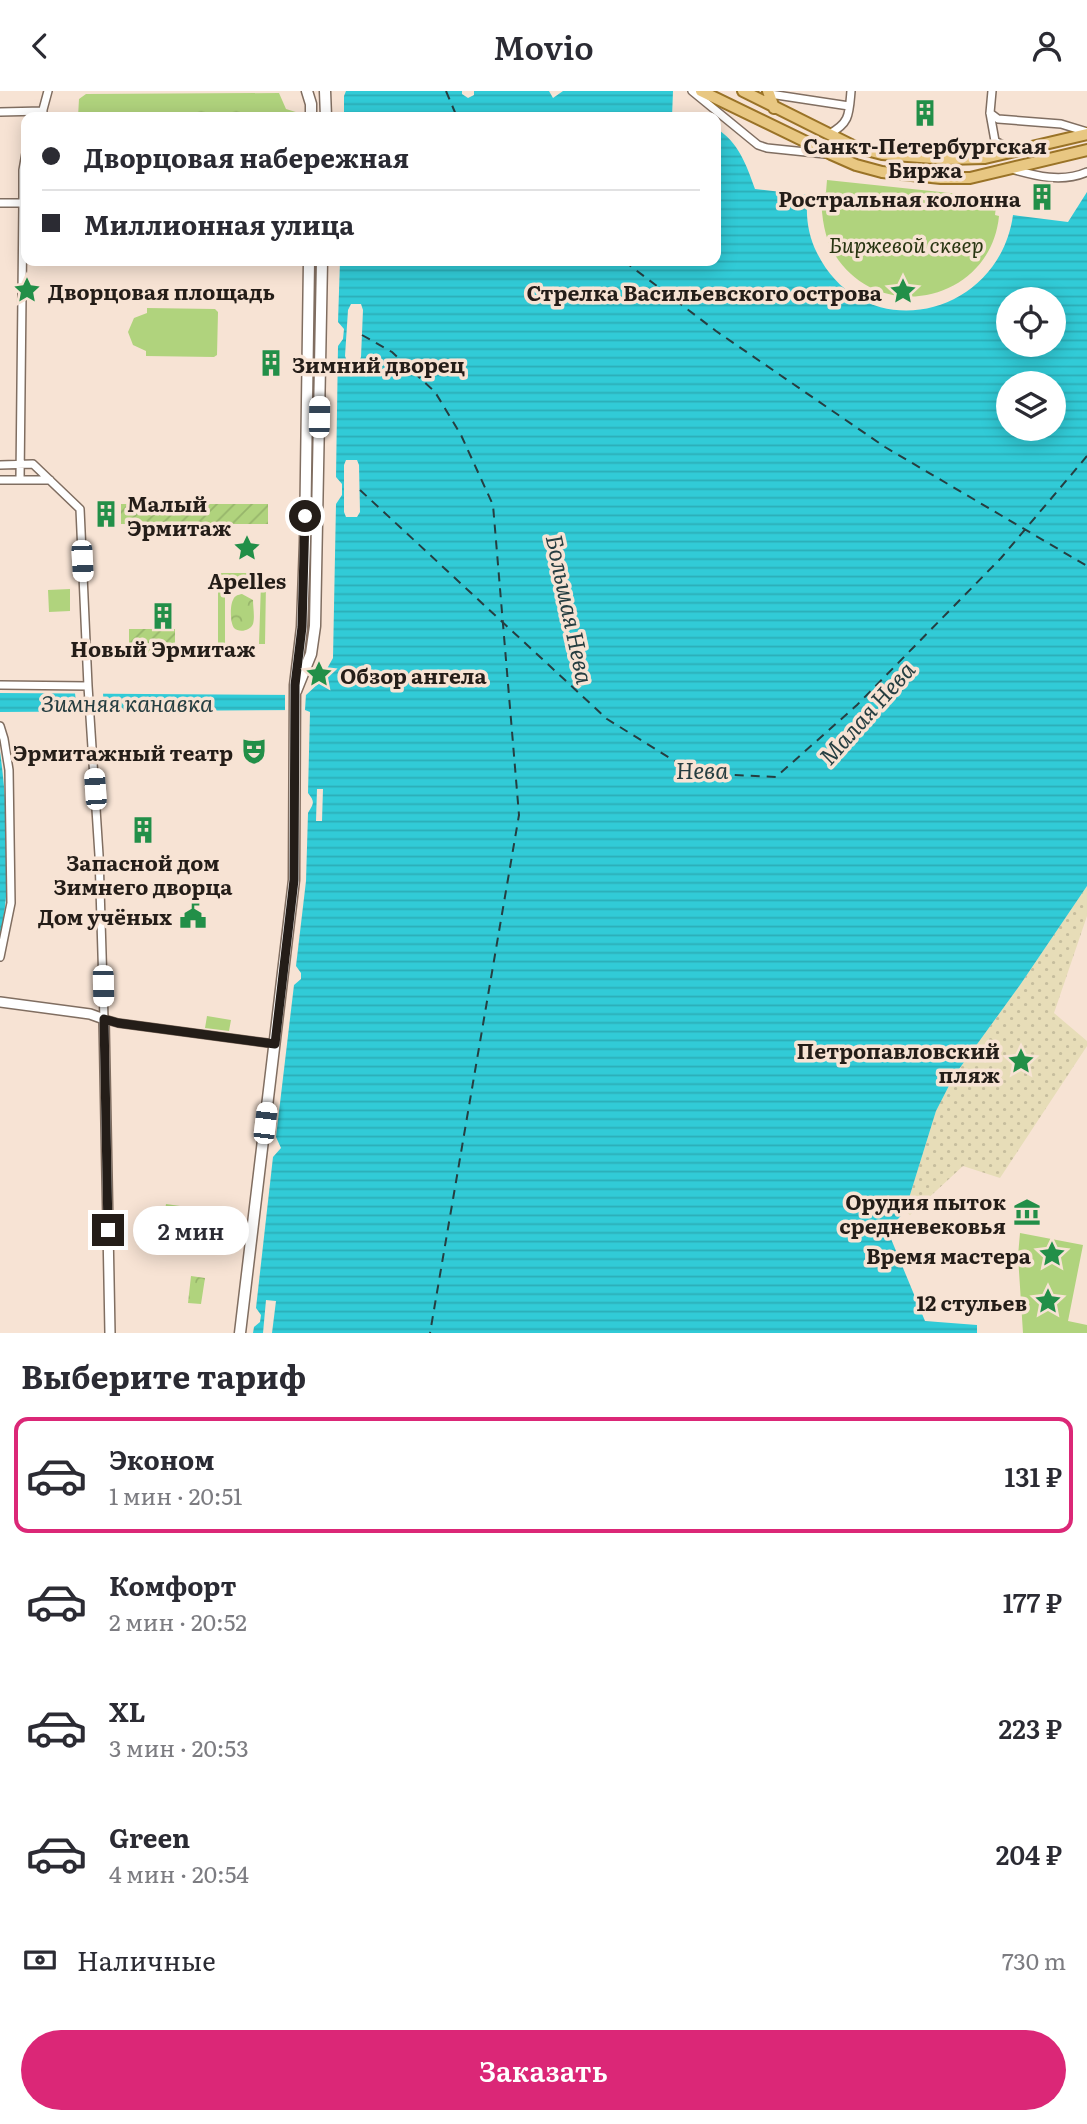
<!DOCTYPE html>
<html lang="ru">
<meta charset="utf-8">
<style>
:root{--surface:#fff;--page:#f7f7f7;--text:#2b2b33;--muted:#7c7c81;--line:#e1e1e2;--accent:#db2777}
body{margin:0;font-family:Literata,serif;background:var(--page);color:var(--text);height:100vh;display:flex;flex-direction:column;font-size:26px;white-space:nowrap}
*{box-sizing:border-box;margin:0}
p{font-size:23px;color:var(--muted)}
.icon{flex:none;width:38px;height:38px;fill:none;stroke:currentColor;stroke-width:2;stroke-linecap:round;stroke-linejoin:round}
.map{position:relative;height:1242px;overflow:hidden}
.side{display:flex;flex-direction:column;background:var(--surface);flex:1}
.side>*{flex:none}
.banner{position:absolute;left:21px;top:21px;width:700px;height:154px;border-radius:14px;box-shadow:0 4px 18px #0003;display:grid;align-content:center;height:154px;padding:0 21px;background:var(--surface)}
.buttons{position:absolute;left:996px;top:196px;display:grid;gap:14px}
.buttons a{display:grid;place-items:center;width:70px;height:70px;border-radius:50%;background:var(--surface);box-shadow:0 4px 18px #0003;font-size:35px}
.end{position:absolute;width:32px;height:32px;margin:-16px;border:9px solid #241d18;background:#fff;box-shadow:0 0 0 4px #fff}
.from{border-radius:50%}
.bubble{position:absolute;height:49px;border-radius:24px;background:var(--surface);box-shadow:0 4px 18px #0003;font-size:23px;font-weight:600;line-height:49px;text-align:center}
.car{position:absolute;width:21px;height:42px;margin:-21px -10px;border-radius:9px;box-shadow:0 0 5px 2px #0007;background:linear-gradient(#fff 24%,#345 0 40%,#fff 0 76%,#345 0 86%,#fff 0)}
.banner b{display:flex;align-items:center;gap:24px;height:66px;font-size:26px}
.banner b+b{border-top:2px solid var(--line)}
.banner i{width:18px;height:18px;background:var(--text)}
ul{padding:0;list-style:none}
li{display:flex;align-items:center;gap:21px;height:116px;margin:0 14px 10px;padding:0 7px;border:4px solid transparent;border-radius:14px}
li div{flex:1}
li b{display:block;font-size:26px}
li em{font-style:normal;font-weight:600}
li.selected{border-color:var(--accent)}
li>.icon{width:63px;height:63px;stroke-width:1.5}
h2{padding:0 21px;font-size:32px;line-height:84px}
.pay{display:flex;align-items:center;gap:18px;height:77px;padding:0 21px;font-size:26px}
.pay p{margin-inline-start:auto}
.action{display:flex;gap:14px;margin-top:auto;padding:14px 21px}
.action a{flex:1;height:80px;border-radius:42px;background:var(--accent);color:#fff;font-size:28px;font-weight:600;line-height:80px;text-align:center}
header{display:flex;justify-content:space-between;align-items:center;height:91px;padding:0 21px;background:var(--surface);font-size:32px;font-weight:600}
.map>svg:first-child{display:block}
.green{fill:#b0d37d}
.forest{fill:url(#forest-crowns)}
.sand{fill:url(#sand-dots)}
.garden{fill:url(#garden-furrows)}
.water{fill:url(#water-rules);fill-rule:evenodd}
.pier{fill:#f7e3d4}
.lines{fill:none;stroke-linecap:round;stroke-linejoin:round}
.ferry{stroke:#263e41;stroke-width:2;stroke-dasharray:9 7;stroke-linecap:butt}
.minor-casing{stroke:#806e61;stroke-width:10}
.tertiary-casing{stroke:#806e61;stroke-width:12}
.secondary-casing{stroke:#806e61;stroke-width:13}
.primary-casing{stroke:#9a7327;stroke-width:14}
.minor{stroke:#fff;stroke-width:7}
.tertiary{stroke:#fff;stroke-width:9}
.secondary{stroke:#fff;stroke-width:10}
.primary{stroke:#e8c782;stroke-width:10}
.route{stroke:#241d18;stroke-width:9}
.labels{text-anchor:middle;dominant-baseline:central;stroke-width:7;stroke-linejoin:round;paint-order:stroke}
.poi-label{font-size:21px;font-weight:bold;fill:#241d18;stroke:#f7e3d4;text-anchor:end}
.park-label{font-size:21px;font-style:italic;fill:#283511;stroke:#f7e3d4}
.water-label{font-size:23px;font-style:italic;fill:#263e41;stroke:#f7e3d4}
</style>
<header><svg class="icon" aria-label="back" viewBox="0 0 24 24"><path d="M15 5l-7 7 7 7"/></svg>Movio<svg class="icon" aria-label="person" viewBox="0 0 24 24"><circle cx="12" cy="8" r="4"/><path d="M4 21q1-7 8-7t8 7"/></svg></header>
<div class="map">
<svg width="1087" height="1242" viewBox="0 0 1087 1242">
<defs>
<pattern id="forest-crowns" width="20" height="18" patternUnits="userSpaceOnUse" patternTransform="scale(1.75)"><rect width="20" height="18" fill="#b0d37d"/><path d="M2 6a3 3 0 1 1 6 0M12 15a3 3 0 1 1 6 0" fill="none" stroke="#97b56b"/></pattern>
<pattern id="sand-dots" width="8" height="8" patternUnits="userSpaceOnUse" patternTransform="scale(1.75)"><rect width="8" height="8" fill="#e7ddb8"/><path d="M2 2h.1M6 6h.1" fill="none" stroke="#c6bd9d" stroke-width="1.8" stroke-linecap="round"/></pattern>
<pattern id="garden-furrows" width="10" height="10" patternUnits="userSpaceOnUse" patternTransform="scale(1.75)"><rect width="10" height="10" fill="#b0d37d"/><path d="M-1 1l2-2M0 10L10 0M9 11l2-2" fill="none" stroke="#97b56b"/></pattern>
<pattern id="water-rules" width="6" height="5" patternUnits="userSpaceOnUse" patternTransform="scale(1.75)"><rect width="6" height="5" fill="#31cbd7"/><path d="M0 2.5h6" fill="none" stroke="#2baeb8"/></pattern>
</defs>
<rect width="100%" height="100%" fill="#f7e3d4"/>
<path class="green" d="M279,2L286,18L299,22L298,26H78L79,8L86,3Z
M827,89L997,107L995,124L999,125C991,209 881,236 835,164C824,147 822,126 821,107L826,101Z
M147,217L215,218L218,221L217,264L214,266L146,265V260L133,254L128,241L134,227L147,222Z
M218,482H261V487L218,488Z
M261,492H266L265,553H259Z
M218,493H225V559H249L253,564H218Z
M70,498V520L49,521L48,499Z
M207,925L231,929L229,940L205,937Z
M166,1113L187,1116V1123L191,1128L195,1126L198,1117L219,1120L215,1152L170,1146L173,1127L164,1126Z
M1020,1142L1083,1154L1068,1230L1087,1234V1242H1023L1018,1165Z"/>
<path class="forest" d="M259,11L261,17L231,26H187L189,12Z
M242,503L253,509C253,516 255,526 253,533C250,540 239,542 234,537C230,532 230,514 233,509C235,504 238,504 242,503Z
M191,1185L205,1187L201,1213L188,1212Z"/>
<path class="sand" d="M1087,795V825L1054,922L1087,950V955L1000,1087L963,1075L910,1124L905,1120L936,1020L954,985L1020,894Z"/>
<path class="garden" d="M121,413H268V433H121Z
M129,538H175V565L129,566Z"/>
<path class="water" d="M346,0H462V3L468,7L474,4V0H549L553,7L563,0H673L672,26H344V5Z
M716,37C739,52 746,73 755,98L808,104C805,124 808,144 817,162C865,258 999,226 1013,124L1068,131L1087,101V795L1020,894L954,985L936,1020L905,1120L891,1136L889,1143L925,1230L977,1234V1242H253L254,1236L260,1231L261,1224L256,1217L273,1066L281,1057L276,1046L294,894L301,888V882L296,875L306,790L308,722C314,712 315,711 308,702L310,621L305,619L0,621V602L306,604L319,592L333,567L336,413L342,404V393L336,386L338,255L343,248L344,238L338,231L340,170H716ZM1008,208H1054V254H1008ZM1008,292H1054V338H1008Z
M0,660C7,714 13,792 0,844Z"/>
<path class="pier" d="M351,213H361L363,219L361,266L359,271L347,270L345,265L348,219Z
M346,369H357L359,374L360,421L357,426H346L344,421V374Z
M285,601L306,603L305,619L285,620Z
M75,602H103L104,621H77Z
M317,698H323L322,730H316Z
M266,1209L276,1210L272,1242H263Z"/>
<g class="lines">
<path class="ferry" d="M446,0L457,26
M624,170L716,240L885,356L1087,475
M362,244L392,261L435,301L461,344L493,414L519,724L430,1242
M360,399L607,628L694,682L776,686L857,614L1001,467L1087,365"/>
<defs>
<path id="minor" d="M692,0L758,54L767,57L825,63
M992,0L990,22L995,50L1014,60
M770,3L849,15
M0,21L43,20
M990,22L998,28L1061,33L1087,41
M41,26L48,0
M829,43C850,32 849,23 851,0
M1011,78C1036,85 1062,92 1087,81
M0,112H23L20,389
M23,112V79L26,62
M0,374L33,373L80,418L88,595L99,764L104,928L118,932L275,953
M0,389H50
M0,594L88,595
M0,635L4,648L9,679L11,812L0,866"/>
<path id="tertiary" d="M0,911L90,923L104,928L110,1242"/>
<path id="secondary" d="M307,0L311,13V26
M325,0L326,26
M296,600L311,563L315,535L322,170
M240,1242L294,789L295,594L302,536L305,451L309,170"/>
<path id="primary" d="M701,0L831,63L856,74L882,81L941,87H970L1087,59
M743,0L855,56L882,63L946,68L985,67L1087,43
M768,0L774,17"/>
</defs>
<use href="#minor" class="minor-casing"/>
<use href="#tertiary" class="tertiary-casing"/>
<use href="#secondary" class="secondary-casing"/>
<use href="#primary" class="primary-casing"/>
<use href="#minor" class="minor"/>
<use href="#tertiary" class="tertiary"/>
<use href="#secondary" class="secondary"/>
<use href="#primary" class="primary"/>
</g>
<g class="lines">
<path class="route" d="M108,1139L104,928L118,932L275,953L294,789L295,594L302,536L305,425"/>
</g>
<defs>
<symbol id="building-bare" viewBox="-9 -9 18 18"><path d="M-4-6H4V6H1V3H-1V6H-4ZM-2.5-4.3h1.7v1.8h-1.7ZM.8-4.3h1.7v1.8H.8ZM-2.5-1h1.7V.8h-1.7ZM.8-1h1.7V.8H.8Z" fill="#228f48" stroke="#f7e3d4" stroke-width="2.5" paint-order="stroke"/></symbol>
<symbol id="sight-bare" viewBox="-9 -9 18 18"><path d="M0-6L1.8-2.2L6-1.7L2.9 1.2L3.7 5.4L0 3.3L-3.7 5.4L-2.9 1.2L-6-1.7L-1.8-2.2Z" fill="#228f48" stroke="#f7e3d4" stroke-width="2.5" paint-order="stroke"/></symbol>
<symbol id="theatre-bare" viewBox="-9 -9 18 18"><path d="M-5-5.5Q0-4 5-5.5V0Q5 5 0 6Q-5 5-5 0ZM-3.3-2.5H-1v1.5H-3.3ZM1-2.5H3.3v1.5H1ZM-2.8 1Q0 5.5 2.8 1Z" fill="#228f48" stroke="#f7e3d4" stroke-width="2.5" paint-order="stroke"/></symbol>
<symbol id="civic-bare" viewBox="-9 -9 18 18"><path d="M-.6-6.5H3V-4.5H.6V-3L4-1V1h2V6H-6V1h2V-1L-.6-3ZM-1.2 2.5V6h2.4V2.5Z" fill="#228f48" stroke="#f7e3d4" stroke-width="2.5" paint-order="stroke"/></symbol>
<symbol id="museum-bare" viewBox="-9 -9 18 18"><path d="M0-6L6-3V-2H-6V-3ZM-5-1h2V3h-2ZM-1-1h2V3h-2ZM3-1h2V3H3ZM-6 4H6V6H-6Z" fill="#228f48" stroke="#f7e3d4" stroke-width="2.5" paint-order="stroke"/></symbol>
</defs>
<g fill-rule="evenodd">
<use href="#building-bare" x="906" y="3" width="38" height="38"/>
<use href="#building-bare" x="1023" y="87" width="38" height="38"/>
<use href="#sight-bare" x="8" y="180" width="38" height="38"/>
<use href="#sight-bare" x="884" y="181" width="38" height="38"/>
<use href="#building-bare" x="252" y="253" width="38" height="38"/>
<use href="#building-bare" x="87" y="404" width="38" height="38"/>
<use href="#sight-bare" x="228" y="438" width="38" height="38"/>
<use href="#building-bare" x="144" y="506" width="38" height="38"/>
<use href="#sight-bare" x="300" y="564" width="38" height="38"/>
<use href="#theatre-bare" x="235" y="641" width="38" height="38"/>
<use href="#building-bare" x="124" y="720" width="38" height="38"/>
<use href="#civic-bare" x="174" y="805" width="38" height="38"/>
<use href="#sight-bare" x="1002" y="951" width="38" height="38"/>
<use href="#museum-bare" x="1008" y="1102" width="38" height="38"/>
<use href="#sight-bare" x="1033" y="1144" width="38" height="38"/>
<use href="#sight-bare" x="1029" y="1191" width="38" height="38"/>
</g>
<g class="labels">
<g class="poi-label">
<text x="925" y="53" text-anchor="middle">Санкт-Петербургская<tspan x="925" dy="24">Биржа</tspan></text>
<text x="1021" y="106">Ростральная колонна</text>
<text x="48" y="199" text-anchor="start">Дворцовая площадь</text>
<text x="882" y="200">Стрелка Васильевского острова</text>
<text x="292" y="272" text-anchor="start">Зимний дворец</text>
<text x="127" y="411" text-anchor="start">Малый<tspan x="127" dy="24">Эрмитаж</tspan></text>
<text x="247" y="488" text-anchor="middle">Apelles</text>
<text x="163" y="556" text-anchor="middle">Новый Эрмитаж</text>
<text x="340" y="583" text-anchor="start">Обзор ангела</text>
<text x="233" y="660">Эрмитажный театр</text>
<text x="143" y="770" text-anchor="middle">Запасной дом<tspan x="143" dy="24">Зимнего дворца</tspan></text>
<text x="172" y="824">Дом учёных</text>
<text x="1000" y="958">Петропавловский<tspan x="1000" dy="24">пляж</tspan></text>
<text x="1006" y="1109">Орудия пыток<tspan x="1006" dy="24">средневековья</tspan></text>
<text x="1031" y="1163">Время мастера</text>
<text x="1027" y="1210">12 стульев</text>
</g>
<g class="park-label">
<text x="906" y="152">Биржевой сквер</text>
</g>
<g class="water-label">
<text transform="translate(571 518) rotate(78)">Большая Нева</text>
<text x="127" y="611">Зимняя канавка</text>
<text transform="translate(866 621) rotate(-48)">Малая Нева</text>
<text x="702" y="678">Нева</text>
</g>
</g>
</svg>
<div class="buttons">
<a><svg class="icon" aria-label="locate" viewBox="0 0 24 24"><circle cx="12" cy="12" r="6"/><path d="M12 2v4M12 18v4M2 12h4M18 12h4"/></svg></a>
<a><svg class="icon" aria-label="layers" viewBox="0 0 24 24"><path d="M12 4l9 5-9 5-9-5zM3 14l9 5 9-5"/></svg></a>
</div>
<i class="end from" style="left:305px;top:425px"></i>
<i class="end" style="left:108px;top:1139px"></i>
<div class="bubble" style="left:133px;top:1115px;width:116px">2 мин</div>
<i class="car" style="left:319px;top:326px;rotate:1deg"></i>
<i class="car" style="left:82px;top:470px;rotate:177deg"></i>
<i class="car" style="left:95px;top:698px;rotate:356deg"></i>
<i class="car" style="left:103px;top:895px;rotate:179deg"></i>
<i class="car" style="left:265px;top:1032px;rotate:7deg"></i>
<div class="banner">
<b><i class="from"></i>Дворцовая набережная</b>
<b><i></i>Миллионная улица</b>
</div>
</div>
<section class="side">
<h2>Выберите тариф</h2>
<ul>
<li class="selected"><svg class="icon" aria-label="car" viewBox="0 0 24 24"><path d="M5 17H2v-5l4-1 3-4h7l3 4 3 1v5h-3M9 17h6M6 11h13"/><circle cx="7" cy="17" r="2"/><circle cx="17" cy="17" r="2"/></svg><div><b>Эконом</b><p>1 мин · 20:51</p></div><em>131 ₽</em></li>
<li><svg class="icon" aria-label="car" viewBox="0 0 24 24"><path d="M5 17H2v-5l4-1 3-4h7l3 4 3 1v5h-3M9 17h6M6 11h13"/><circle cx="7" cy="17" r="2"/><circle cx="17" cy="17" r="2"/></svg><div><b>Комфорт</b><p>2 мин · 20:52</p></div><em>177 ₽</em></li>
<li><svg class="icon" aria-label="car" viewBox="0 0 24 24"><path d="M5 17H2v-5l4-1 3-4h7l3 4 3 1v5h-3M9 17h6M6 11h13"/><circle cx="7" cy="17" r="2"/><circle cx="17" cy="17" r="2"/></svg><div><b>XL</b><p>3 мин · 20:53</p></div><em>223 ₽</em></li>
<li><svg class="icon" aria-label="car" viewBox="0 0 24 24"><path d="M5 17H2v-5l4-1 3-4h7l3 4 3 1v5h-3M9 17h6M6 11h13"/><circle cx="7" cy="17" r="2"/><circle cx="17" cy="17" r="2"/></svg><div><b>Green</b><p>4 мин · 20:54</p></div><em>204 ₽</em></li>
</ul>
<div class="pay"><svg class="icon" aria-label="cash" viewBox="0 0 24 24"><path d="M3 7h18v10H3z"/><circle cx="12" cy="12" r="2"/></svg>Наличные<p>730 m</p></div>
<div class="action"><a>Заказать</a></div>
</section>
